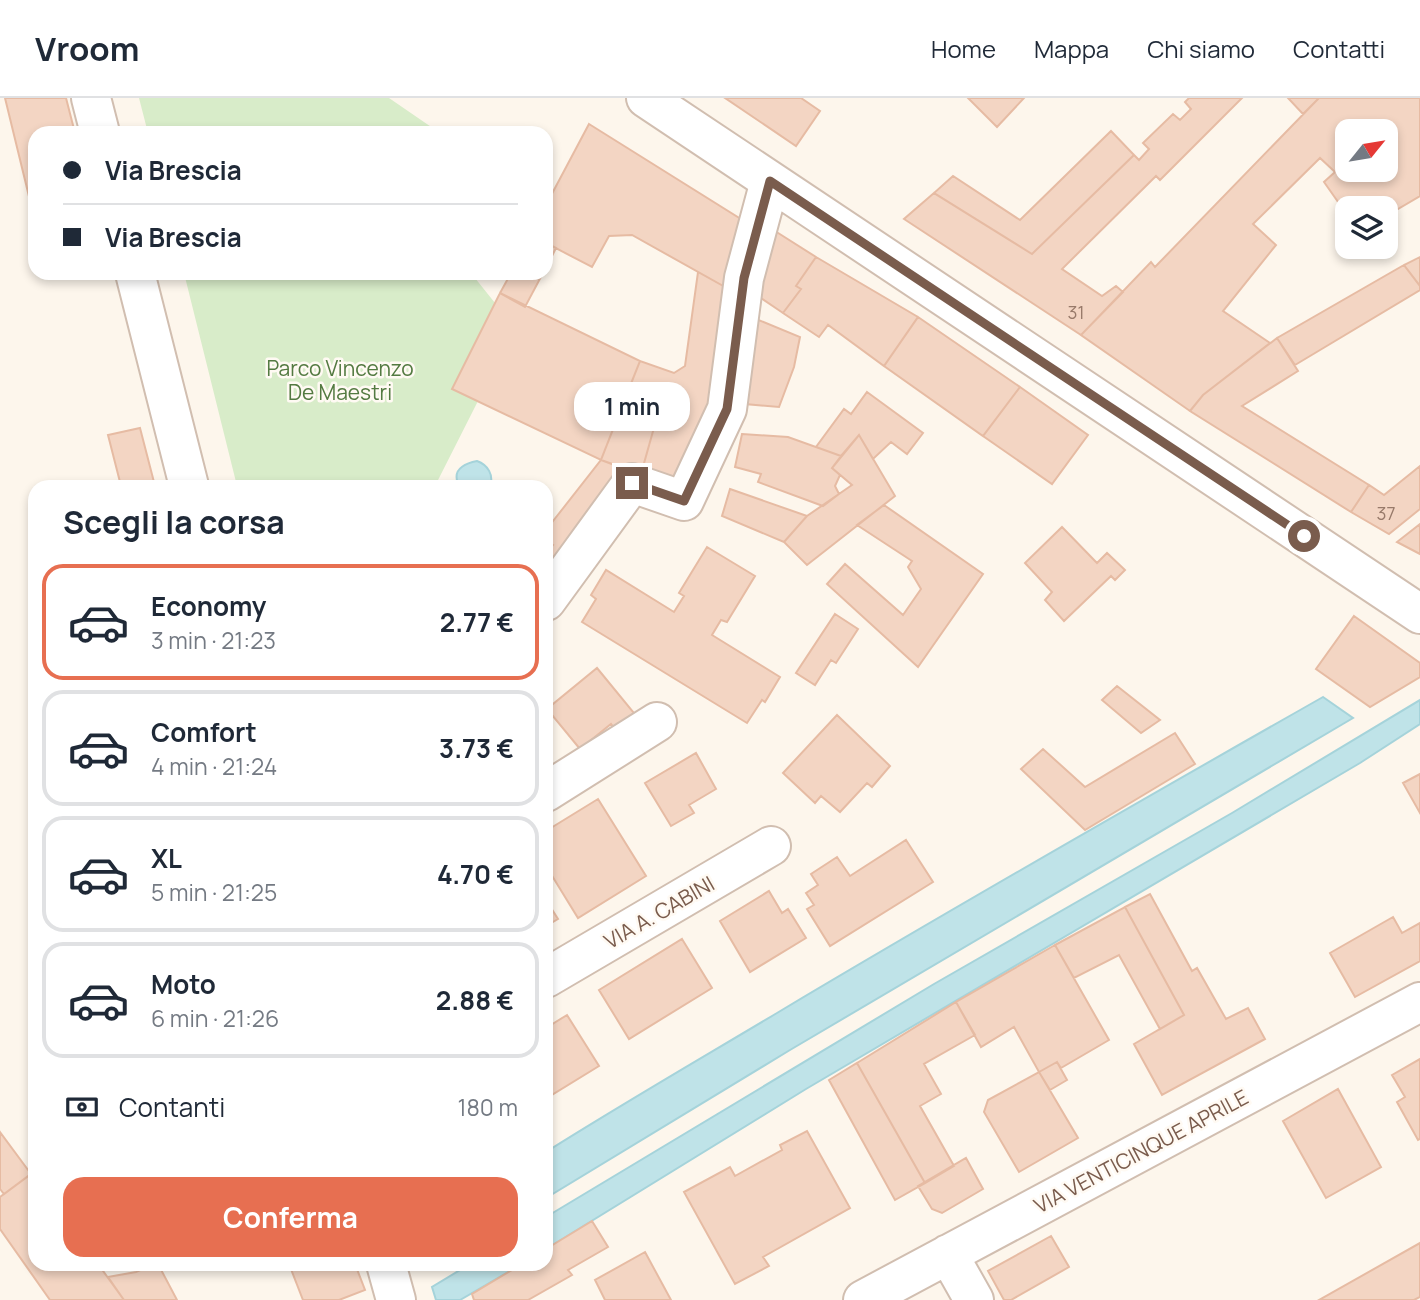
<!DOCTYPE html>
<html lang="it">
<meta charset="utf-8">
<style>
:root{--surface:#fff;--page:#f2f2f3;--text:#1f2937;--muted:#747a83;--line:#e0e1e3;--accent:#e76f51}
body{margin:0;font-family:Manrope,sans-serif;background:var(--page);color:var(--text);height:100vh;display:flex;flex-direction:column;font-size:26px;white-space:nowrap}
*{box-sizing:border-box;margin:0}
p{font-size:23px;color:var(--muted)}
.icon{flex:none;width:38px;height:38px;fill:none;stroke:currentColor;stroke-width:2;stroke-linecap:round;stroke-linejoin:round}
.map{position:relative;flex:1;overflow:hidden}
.side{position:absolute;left:28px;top:382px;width:525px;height:791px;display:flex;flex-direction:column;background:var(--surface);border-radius:21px;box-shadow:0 4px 10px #0003}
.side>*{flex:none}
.hud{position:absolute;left:28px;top:28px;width:525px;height:154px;border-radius:21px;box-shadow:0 4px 10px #0003;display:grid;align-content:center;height:154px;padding:0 35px;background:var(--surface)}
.needle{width:46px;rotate:60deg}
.controls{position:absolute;left:1335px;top:21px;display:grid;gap:14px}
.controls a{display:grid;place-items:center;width:63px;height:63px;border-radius:14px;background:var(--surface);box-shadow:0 4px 10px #0003;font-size:35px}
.end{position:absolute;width:32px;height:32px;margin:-16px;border:9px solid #7a5c4d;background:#fff;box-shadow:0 0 0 4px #fff}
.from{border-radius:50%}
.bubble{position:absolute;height:49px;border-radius:21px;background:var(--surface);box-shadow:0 4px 10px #0003;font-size:23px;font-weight:700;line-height:49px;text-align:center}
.hud b{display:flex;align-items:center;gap:24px;height:66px;font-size:26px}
.hud b+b{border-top:2px solid var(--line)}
.hud i{width:18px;height:18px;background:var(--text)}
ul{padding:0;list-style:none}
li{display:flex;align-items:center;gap:21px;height:116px;margin:0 14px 10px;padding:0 21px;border:4px solid var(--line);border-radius:21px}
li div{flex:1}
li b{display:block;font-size:26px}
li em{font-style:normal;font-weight:700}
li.selected{border-color:var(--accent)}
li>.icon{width:63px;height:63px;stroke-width:1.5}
h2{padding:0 35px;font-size:32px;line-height:84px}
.pay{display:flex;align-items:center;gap:18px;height:77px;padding:0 35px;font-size:26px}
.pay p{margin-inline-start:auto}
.action{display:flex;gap:14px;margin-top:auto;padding:14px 35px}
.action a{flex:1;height:80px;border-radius:21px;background:var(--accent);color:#fff;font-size:28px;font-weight:700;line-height:80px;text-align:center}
header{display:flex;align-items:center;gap:42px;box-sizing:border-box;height:98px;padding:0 35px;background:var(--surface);border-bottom:2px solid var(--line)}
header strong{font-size:33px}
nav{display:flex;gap:38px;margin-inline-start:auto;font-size:24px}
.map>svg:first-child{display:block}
.green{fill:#d8ecc9}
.water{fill:#bfe3e8;stroke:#a5d3da;stroke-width:2}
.building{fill:#f3d5c3;stroke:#e6bba3;stroke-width:2;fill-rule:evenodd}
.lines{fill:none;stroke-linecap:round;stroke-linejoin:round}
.minor-casing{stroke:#d1beb0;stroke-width:42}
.minor{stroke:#fff;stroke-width:38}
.route{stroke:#7a5c4d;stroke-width:9}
.labels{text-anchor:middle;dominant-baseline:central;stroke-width:5;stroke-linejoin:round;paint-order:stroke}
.number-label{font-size:18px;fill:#987a6a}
.park-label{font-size:21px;fill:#537a41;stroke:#fffaf3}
.street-label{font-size:21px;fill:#7a5c4d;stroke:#fffaf3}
</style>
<header>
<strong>Vroom</strong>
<nav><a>Home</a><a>Mappa</a><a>Chi siamo</a><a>Contatti</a></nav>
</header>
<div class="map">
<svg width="1420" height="1202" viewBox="0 0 1420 1202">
<rect width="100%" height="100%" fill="#fdf6ec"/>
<path class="green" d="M139,0H389L440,35H148Z
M184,175H471L495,205L452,291L478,303L435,388H237Z"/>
<path class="water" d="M477,363C488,367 494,377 490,388H449L457,382C454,370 467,365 477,363Z
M1323,599L1353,620L790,952L546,1100V1054C622,1006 700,961 777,915C958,807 1140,703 1323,599Z
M1420,602V626L1360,665L806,991L546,1151V1119L934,886L1232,715Z
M470,1166H522L460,1202H436L432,1189Z"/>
<path class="building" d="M5,0H66L75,35H35L34,119Z
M725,0H801L820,13L796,48Z
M968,0H1024L997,29Z
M1189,0H1242L1160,82L1156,78L1062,171L1102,198L1116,188L1123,194L1081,237L904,121L934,95L1032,156L1134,57L1139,62L1149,51L1143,45L1173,16L1180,22L1191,11L1185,4Z
M1288,0H1319L1303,16Z
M1319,0H1420V98L1386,118V110H1348V118L1324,84L1335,74L1320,60L1253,126L1276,147L1223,213L1270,245L1203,297L1190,313L1081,237L1151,164L1155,169ZM1348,33H1386V72H1348Z
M589,26L744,123L734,194L632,137L609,138L592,169L546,145V107Z
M1111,33L1134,57L1032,156L934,95L953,78L1020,122Z
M775,133L816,159L796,188L801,191L783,215L752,194Z
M546,145L556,150L546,170Z
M816,159L918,219L884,268L828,227L819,239L783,215L801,191L796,188Z
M1420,159V188L1404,167Z
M1404,167L1420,188V192L1295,267L1277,240Z
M698,174L734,194L718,283L674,389L641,376L657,319L624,303L640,263L674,275L685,268Z
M511,175H543L525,209L500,195Z
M500,195L640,263L601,362L452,291Z
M918,219L1020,289L983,338L884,268Z
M756,221L800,239L794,269L779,309L745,306Z
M1277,240L1298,273L1242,308L1369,387L1351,414L1190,313L1203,297Z
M1020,289L1088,337L1052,386L983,338Z
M867,294L923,335L907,356L891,344L873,361L859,337L841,358L816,349L844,311L851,316Z
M624,303L657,319L641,376L601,362Z
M140,330L155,388H102L120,384L108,337Z
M742,336L788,339L841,358L832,370L840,377L835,388L839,396L823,408L758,384L761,376L735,369Z
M859,337L895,398L807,467L784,444L807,418L852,387L832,370Z
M601,362L628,372L560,474L546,463V456L553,447L546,442V432Z
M1420,368V411L1389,436L1351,414L1369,387L1384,397Z
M730,391L807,418L784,444L722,418Z
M884,407L983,476L918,569L827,486L845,466L903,517L921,491L908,469L912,463L857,427Z
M1420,426V456L1397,444Z
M1062,429L1097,465L1107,455L1125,472L1115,482L1111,478L1064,523L1045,502L1052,494L1025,465Z
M707,449L755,478L727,524L721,522L712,537L780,579L765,604L762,602L747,625L582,524L596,501L591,497L606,472L674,514L684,498L679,495Z
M835,516L858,531L836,565L831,562L815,587L796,575Z
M1354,518L1420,565V579L1370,609L1316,571Z
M597,570L634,615L615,631L611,626L580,651L547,611Z
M1117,588L1160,622L1141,635L1102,602Z
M837,617L890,668L872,689L867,685L840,714L821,698L815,705L783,675Z
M1175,635L1195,666L1085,732L1021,671L1043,651L1085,689Z
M696,655L716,691L689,707L694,715L671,728L645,685Z
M1420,676V715L1403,685Z
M598,701L646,778L578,820L546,768V733Z
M906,742L933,784L830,848L807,811L814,807L806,795L818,787L811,776L837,759L850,778Z
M769,793L782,815L788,811L806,840L750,874L720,823Z
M1150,796L1192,873L1197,870L1226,921L1248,910L1265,941L1162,997L1134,946L1184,917L1125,809Z
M546,802L558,821L546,828Z
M1125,809L1184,917L1160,931L1119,857L1074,880L1055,847Z
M1393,819L1402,835L1420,825V863L1355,899L1330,855Z
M682,841L712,890L629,941L599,892Z
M1055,847L1109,942L1061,970L1057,964L1039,974L1014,929L981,949L956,904Z
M956,904L975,937L924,966L941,996L920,1008L954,1068L925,1085L857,965Z
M567,917L599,968L550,998L546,991V930Z
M1420,961V1041L1418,1042L1397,1004L1405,999L1392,977Z
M1057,964L1067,982L1050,992L1039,974Z
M857,965L925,1085L895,1102L829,982Z
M1039,974L1078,1040L1019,1074L984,1014L988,1002Z
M1338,991L1381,1069L1326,1100L1283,1023Z
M807,1033L850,1110L763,1159L769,1168L735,1186L684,1094L730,1069L735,1078L782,1052L780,1047Z
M0,1034L31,1076L4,1096L0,1091Z
M966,1060L983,1091L942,1115L932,1111L918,1088Z
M31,1076L35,1081V1166H98L124,1202H50L0,1131V1099Z
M592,1123L608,1149L568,1172L572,1177L528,1202H474L472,1196L522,1166H546V1151Z
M1051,1138L1069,1169L1011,1202H1004L988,1173Z
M1420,1145V1199L1414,1202H1319Z
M645,1154L671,1202H605L595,1182Z
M154,1166H158L177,1202H124L108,1179L136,1174Z
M289,1166H355L365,1192L339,1202H303Z"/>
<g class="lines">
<defs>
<path id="minor" d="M91,0L100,35
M646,0L1420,516
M135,175L189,388
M546,503L632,385L684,403L727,311L744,180L770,83
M546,694L657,624
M546,880L771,748
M948,1156L974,1202
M386,1166L396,1202
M863,1202L1420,904"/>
</defs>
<use href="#minor" class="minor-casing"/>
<use href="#minor" class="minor"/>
</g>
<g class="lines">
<path class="route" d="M632,385L684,403L727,311L744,180L770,83L1304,438"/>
</g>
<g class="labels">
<g class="number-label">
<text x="1076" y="214">31</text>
<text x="1386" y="415">37</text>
</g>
<g class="park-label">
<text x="340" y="270">Parco Vincenzo<tspan x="340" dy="24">De Maestri</tspan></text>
</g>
<g class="street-label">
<text transform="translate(659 814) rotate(-30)">VIA A. CABINI</text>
<text transform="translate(1141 1053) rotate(-28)">VIA VENTICINQUE APRILE</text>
</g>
</g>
</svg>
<div class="controls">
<a><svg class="needle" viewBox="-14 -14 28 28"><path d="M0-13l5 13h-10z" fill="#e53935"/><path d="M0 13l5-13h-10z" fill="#747a83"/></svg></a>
<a><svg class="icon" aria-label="layers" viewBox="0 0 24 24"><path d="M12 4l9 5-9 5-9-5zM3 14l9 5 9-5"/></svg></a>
</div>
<i class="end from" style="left:1304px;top:438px"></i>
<i class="end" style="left:632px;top:385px"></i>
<div class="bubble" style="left:574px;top:284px;width:116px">1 min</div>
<div class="hud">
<b><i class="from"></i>Via Brescia</b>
<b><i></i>Via Brescia</b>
</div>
<section class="side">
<h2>Scegli la corsa</h2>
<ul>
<li class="selected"><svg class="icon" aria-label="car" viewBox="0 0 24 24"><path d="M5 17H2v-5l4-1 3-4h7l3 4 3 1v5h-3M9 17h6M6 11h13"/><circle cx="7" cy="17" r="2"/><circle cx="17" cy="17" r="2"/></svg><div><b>Economy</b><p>3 min · 21:23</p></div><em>2.77 €</em></li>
<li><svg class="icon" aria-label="car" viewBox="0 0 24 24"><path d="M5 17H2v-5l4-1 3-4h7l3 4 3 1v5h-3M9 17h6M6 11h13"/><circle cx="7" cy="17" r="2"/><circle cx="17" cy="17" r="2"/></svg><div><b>Comfort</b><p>4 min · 21:24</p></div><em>3.73 €</em></li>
<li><svg class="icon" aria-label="car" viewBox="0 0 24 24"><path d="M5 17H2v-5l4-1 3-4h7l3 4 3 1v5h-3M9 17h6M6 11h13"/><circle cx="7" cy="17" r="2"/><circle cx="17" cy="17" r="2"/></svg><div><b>XL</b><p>5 min · 21:25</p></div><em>4.70 €</em></li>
<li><svg class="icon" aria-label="car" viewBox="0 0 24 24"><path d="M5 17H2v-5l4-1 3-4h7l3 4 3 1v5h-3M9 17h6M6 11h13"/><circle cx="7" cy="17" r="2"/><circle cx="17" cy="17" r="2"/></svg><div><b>Moto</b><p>6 min · 21:26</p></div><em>2.88 €</em></li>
</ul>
<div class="pay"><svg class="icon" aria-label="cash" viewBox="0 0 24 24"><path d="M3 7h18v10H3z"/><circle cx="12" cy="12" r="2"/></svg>Contanti<p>180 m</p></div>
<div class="action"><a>Conferma</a></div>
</section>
</div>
